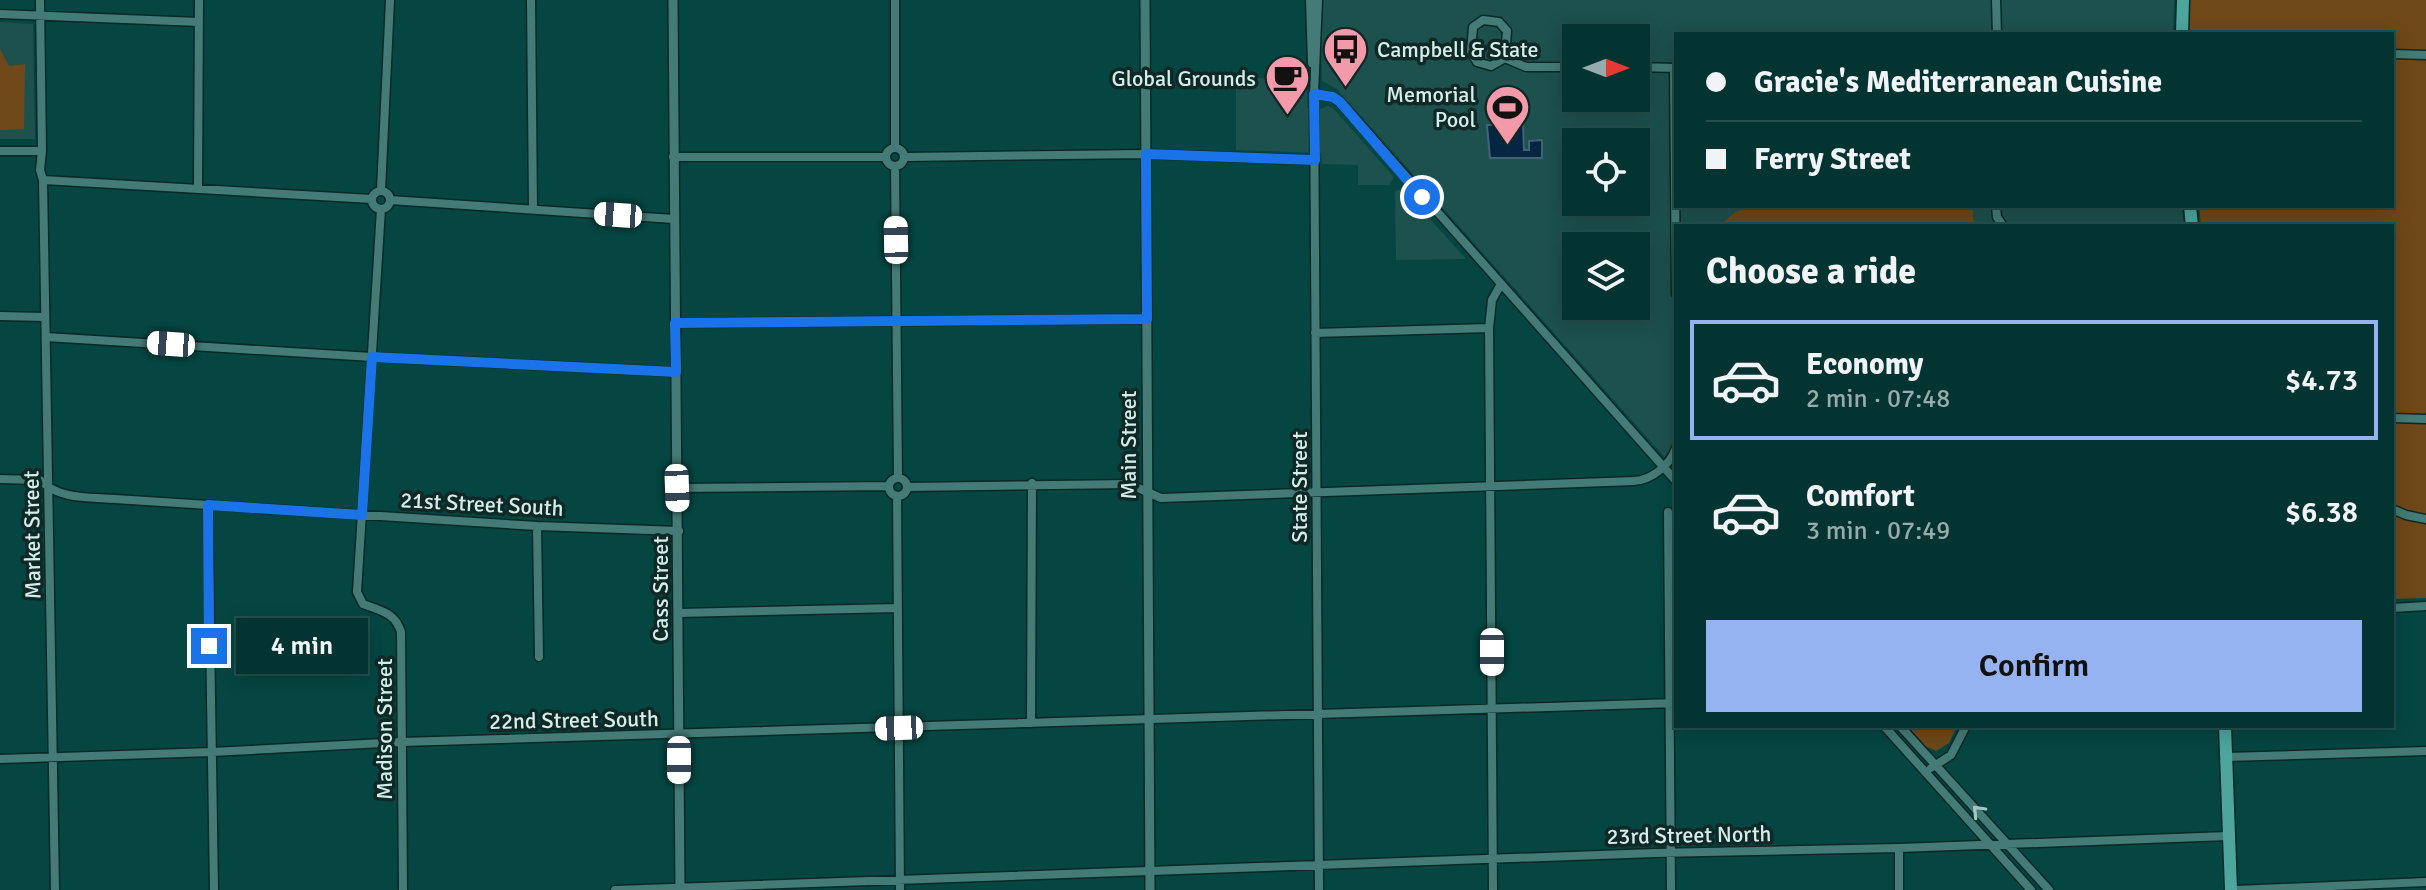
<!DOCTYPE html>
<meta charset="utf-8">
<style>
:root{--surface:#043432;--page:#123f3e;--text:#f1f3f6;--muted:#97aaac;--line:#254f4d;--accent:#95b2f1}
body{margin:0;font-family:Signika,sans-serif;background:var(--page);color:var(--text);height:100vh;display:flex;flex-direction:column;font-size:30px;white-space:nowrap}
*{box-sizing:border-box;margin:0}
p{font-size:26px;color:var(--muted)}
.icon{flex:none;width:44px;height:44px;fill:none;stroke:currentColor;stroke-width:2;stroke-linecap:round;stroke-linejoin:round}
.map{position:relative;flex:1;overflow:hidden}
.drawer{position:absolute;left:1674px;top:224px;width:720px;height:504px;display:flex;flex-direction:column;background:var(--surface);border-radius:0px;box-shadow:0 4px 20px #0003,0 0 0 2px var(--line)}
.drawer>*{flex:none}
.guide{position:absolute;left:1674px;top:32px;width:720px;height:176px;border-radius:0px;box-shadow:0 4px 20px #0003,0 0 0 2px var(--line);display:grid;align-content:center;height:176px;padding:0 32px;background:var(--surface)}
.needle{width:52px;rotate:90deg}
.controls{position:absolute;left:1562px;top:24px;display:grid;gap:16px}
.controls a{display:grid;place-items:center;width:88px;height:88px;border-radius:0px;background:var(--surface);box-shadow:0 4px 20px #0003,0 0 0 2px var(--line);font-size:40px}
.end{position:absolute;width:36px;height:36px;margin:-18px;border:10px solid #1a73e8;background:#fff;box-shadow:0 0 0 4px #fff}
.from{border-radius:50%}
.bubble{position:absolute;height:56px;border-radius:0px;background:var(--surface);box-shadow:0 4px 20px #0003,0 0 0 2px var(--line);font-size:26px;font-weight:600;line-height:56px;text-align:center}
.car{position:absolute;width:24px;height:48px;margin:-24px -12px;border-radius:10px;box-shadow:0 0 6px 2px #0007;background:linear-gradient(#fff 24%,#345 0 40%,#fff 0 76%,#345 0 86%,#fff 0)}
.guide b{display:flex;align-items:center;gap:28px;height:76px;font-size:30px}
.guide b+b{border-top:2px solid var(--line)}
.guide i{width:20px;height:20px;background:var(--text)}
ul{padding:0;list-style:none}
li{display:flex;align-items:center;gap:24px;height:120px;margin:0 16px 12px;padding:0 16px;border:4px solid transparent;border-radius:0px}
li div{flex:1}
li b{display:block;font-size:30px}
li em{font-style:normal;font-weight:600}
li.active{border-color:var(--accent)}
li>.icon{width:72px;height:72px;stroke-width:1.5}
h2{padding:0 32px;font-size:36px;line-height:96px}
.button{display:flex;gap:16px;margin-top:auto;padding:16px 32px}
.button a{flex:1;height:92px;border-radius:0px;background:var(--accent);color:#111;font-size:32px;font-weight:600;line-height:92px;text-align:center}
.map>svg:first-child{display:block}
.built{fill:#1d514e;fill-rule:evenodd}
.green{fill:#6e4819}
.water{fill:#042642;stroke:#426275;stroke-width:2}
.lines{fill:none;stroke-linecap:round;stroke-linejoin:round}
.minor-casing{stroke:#0a2926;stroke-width:11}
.tertiary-casing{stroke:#0a2926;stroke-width:12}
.primary-casing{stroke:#0a2926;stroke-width:15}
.minor{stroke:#447b76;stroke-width:8}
.tertiary{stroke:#447b76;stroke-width:9}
.primary{stroke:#4da59e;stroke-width:12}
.oneway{stroke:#a1c6c3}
.route{stroke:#1a73e8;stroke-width:10}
.labels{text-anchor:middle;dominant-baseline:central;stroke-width:7;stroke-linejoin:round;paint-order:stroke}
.poi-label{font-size:22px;fill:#d3efec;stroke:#102826;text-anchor:end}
.street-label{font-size:22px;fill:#d3efec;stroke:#102826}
</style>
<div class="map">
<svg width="2426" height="890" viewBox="0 0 2426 890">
<rect width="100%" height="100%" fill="#054642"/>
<path class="built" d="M1320,0H2174L2173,34H1676V206H2182L2184,226H1676V470L1337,89L1322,81ZM1576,38H1636V98H1576ZM1576,142H1636V202H1576ZM1576,246H1636V306H1576Z
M0,22L33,24L35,139H0Z
M1280,75L1307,76V108L1321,109L1328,106L1333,108L1394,177L1389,185H1358V165L1322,164L1321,153L1236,150V77L1279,79Z
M1403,189L1466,259L1396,260L1395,191Z"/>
<path class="green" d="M2189,0H2426V598L2392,599V226H2201L2199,206H2392V34H2188Z
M0,49L9,66L25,64L24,129L0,130Z
M1748,206H1968L1973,210V219L1977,226H1720L1734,213Z
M1907,726H1957L1949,743L1936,751L1925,746Z"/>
<path class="water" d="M1487,125H1523L1524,150H1529V141L1542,140V158H1490Z"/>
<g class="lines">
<defs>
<path id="minor" d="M40,0L42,151L40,170L43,180L55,890
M531,0L533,209
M895,0V148
M1310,0L1312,63
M1318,0L1314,94L1319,890
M1996,0L1997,34
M0,14L199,22
M1483,20L1499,22L1507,31L1505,58L1491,66L1477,62L1471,52L1473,27Z
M2392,54L2426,55
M1505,58L1526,67H1576
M1636,67L1676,68
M1674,68L1676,294
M1314,94L1333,97L1340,102L1676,481
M886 157a9 9 0 1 1 18 0a9 9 0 1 1-18 0Z
M0,151H42
M673,157H886
M905,157L1146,154L1315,160
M895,167L898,477
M43,180L372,199
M198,187L199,0
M381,190L390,0
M372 200a9 9 0 1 1 18 0a9 9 0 1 1-18 0Z
M390,200L674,219
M1996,206L1997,217L2003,226
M381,209L357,592L363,604C380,611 395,612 401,632L403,890
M0,316L45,317
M675,323L1147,319
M1315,333L1489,328
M46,337L372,357L676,372
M2392,418L2426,419
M889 487a9 9 0 1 1 18 0a9 9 0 1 1-18 0Z
M0,479L40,480C60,500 88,497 115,499L537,526L679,531
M907,487L1129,484L1161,498L1634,481C1652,480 1670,465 1676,448
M677,488L888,486
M897,496L900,890
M208,505L214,890
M2392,509L2406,515L2426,519
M1668,512L1671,890
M537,526L539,657
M2392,608L2426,606
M678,613L898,608
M1031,723L1032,483
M1884,726L2031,890
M1900,726L2049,890
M2226,757L2426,751
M0,759L212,752L402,742L1676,703
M1931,768L1951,755L1966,726
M1899,848V890
M615,890L1655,853L1899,848L2228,836
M1493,890L1489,328L1492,300L1501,284
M2236,890L2426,882"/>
<path id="tertiary" d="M673,0L680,890
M1145,0L1150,890"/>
<path id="primary" d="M2182,34L2183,0
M2190,206L2192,226
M2225,726L2231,890"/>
</defs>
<use href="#minor" class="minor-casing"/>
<use href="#tertiary" class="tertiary-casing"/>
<use href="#primary" class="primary-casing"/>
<use href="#minor" class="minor"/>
<use href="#tertiary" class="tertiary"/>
<use href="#primary" class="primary"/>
</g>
<defs><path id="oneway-chevron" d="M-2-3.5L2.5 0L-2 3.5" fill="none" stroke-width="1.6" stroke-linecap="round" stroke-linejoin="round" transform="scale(2)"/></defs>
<use class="oneway" href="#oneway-chevron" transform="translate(1978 811) rotate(-134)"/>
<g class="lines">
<path class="route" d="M209,646L208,505L362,515L372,357L676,372L675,323L1147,319L1146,154L1315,160L1314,94L1333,97L1340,102L1422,197"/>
</g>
<defs>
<symbol id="bus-pin" viewBox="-11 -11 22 30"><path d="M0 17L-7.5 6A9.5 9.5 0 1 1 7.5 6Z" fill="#f39aaa" stroke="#102826"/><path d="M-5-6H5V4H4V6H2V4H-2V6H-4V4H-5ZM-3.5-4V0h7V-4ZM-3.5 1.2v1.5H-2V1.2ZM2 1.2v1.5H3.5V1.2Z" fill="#111"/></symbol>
<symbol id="cafe-pin" viewBox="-11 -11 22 30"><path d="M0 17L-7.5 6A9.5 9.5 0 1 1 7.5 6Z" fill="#f39aaa" stroke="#102826"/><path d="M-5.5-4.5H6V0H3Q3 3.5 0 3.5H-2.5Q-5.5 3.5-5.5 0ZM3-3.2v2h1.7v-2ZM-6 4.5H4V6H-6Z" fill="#111"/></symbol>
<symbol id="stadium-pin" viewBox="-11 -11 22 30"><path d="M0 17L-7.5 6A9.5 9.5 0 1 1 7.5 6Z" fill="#f39aaa" stroke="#102826"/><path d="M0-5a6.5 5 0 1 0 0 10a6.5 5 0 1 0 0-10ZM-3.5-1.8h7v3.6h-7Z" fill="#111"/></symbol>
</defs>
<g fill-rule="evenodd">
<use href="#bus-pin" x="1320" y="24" width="51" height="69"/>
<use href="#cafe-pin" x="1262" y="52" width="51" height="69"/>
<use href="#stadium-pin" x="1482" y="82" width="51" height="69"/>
</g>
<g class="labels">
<g class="poi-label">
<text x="1377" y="49" text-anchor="start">Campbell &amp; State</text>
<text x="1256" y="78">Global Grounds</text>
<text x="1476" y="94">Memorial<tspan x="1476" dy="25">Pool</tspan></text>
</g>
<g class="street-label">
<text transform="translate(1128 445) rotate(-90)">Main Street</text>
<text transform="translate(1299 487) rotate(-90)">State Street</text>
<text transform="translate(482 504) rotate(3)">21st Street South</text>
<text transform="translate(32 535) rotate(-91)">Market Street</text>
<text transform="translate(660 589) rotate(-90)">Cass Street</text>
<text transform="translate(574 720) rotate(-1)">22nd Street South</text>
<text transform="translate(384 729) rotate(-90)">Madison Street</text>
<text transform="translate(1689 835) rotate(-1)">23rd Street North</text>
</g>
</g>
</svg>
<div class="controls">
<a><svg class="needle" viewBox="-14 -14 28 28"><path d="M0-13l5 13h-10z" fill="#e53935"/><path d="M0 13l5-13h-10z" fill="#97aaac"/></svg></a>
<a><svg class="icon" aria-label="locate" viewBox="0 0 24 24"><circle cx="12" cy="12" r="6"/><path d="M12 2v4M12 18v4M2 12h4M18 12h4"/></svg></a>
<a><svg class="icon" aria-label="layers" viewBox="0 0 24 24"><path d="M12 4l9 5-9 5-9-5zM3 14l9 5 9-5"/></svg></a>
</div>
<i class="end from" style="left:1422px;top:197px"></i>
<i class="end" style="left:209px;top:646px"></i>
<div class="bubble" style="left:236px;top:618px;width:132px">4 min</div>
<i class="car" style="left:618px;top:215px;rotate:274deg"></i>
<i class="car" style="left:896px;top:240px;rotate:359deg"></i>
<i class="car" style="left:171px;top:344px;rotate:274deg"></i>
<i class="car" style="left:677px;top:488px;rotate:178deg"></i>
<i class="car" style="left:1492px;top:652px;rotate:180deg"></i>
<i class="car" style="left:899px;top:728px;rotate:268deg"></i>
<i class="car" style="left:679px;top:760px;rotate:180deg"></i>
<div class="guide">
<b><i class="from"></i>Gracie's Mediterranean Cuisine</b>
<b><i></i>Ferry Street</b>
</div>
<section class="drawer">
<h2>Choose a ride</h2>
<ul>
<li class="active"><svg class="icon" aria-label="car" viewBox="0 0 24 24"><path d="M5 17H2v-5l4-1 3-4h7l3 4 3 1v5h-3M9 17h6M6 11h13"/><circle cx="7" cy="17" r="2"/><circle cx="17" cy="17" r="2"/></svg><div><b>Economy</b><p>2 min · 07:48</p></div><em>$4.73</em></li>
<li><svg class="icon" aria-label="car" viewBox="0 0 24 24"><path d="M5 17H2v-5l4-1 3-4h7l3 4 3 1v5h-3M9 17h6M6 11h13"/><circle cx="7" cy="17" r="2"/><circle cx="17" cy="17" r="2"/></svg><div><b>Comfort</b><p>3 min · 07:49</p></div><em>$6.38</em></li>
</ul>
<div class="button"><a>Confirm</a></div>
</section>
</div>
